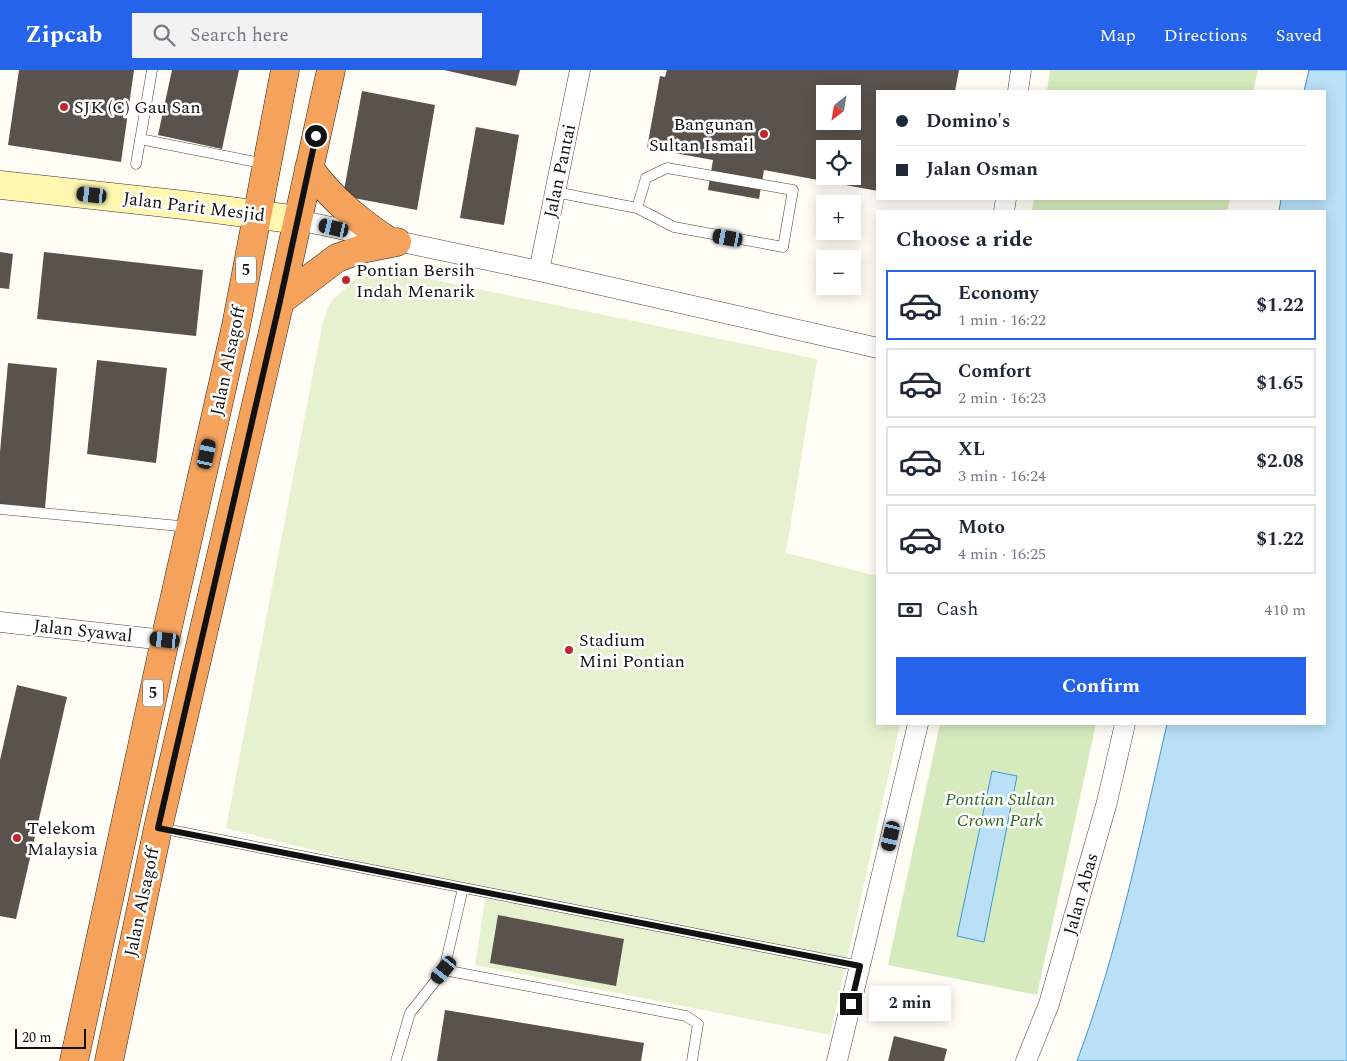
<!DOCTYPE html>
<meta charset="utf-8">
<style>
:root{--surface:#fff;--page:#f2f2f3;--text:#1f2937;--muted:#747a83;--line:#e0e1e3;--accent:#2563eb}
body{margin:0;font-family:Spectral,serif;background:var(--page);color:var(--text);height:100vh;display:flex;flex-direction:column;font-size:19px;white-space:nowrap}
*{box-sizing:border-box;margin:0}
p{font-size:16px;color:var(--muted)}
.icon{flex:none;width:28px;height:28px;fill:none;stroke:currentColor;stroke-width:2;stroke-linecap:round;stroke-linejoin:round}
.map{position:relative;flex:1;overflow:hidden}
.sheet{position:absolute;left:876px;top:140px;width:450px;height:515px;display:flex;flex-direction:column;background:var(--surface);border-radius:0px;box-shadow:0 2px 12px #0003}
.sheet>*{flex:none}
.banner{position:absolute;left:876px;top:20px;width:450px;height:110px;border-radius:0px;box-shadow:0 2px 12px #0003;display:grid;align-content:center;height:110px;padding:0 20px;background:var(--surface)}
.needle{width:32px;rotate:211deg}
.tools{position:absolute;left:816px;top:15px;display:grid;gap:10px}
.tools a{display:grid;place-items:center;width:45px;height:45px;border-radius:0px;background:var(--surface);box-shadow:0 2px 12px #0003;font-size:25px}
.scale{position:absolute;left:15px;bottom:12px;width:71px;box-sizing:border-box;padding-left:5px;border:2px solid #111;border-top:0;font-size:14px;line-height:18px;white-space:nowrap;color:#111;-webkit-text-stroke:4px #fff;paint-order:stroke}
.end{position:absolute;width:22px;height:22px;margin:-11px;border:6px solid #111;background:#fff;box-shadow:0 0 0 2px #fff}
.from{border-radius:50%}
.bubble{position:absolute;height:35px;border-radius:0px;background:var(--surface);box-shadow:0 2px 12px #0003;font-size:16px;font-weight:700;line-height:35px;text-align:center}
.car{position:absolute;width:15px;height:30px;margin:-15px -8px;border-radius:6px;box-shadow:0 0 4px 1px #0007;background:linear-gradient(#222 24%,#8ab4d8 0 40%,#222 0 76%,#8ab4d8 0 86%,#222 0)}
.banner b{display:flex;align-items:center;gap:18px;height:48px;font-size:19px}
.banner b+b{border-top:1px solid var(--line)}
.banner i{width:12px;height:12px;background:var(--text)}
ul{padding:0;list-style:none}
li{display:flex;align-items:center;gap:15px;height:70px;margin:0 10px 8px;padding:0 10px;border:2px solid var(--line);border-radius:0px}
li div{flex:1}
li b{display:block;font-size:19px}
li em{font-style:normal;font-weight:700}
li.current{border-color:var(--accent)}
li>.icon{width:45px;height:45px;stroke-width:1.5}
h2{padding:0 20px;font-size:22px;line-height:60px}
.pay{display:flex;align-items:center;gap:12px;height:55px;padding:0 20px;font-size:19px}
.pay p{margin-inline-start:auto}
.action{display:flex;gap:10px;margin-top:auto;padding:10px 20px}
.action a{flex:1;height:58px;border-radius:0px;background:var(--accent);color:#fff;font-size:20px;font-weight:700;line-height:58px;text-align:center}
header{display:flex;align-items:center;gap:30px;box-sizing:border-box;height:70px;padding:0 25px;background:var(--accent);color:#fff}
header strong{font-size:24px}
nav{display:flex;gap:28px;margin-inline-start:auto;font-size:18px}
.search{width:350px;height:45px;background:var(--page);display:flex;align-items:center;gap:12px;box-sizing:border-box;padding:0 18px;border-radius:0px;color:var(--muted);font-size:19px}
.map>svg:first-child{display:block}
.green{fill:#d5ebbd}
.pitch{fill:#e6f2cf}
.water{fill:#b9e0f7;stroke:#3f96cf}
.building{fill:#5a524d;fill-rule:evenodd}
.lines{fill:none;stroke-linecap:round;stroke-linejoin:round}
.lane-casing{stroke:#444;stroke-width:11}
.street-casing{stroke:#444;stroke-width:21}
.secondary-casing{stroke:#333;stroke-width:29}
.highway-casing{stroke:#222;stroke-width:29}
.lane{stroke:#fff;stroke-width:10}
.street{stroke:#fff;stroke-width:20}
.secondary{stroke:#fff6b0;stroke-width:28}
.highway{stroke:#f5a25d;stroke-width:28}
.route{stroke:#111;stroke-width:6}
.poi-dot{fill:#c4262e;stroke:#fff;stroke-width:2}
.labels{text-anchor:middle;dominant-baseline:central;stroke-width:5;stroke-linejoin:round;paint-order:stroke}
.shield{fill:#fff;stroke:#585858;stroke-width:1}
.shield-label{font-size:16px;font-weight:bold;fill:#111}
.poi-label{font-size:18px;fill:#111;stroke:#fff;text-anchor:start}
.street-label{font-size:18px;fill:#111;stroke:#fff}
.park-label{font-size:18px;font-style:italic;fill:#2f6b1f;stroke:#fff}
</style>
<header>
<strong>Zipcab</strong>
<div class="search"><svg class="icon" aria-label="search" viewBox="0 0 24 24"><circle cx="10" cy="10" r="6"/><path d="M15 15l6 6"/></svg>Search here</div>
<nav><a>Map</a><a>Directions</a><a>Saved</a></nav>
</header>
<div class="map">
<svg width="1347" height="991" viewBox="0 0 1347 991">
<rect width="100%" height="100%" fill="#fffdf5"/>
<path class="green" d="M1050,0H1258L1253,21H1047Z
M1034,129H1230L1227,141H1032Z
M940,654H1096L1037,925L888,895Z"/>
<path class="pitch" d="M372,200L425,208L817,289L786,483L877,506L878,654H900L830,965L475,895L486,824L226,758L323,251L331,231L356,209Z"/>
<path class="water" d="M1309,0H1347V991H1077C1118,882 1141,767 1167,654H1325V141H1279L1281,129H1325V21H1304Z
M992,701L1017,706L984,872L957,866Z"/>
<path class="building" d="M19,0H134L121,92L8,75Z
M172,0H239L222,79L158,65Z
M444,0H520L516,16Z
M667,0H959L955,21H878V121L764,100L759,129L708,120L713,90L647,78L660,6L665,7ZM825,24H852V51H825ZM825,79H852V106H825Z
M362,21L435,35L417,140L343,126Z
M476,57L519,65L504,155L460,148Z
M0,182L13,184L9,219L0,218Z
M44,182L203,200L196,266L37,249Z
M97,290L167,298L156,393L87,384Z
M8,293L57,298L45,438L0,434V382Z
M17,615L67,627L16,849L0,846V690Z
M498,845L624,869L616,916L490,893Z
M445,940L644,973L641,991H437Z
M894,966L947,979L944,991H888Z"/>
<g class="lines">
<defs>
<path id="lane" d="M140,69L266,94
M136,94L152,0
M555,122L637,138L674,157L783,177L793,120L667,98L646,108L637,138
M0,439L190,457
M160,758L860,896
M444,900L686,946L698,954L692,991
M396,991L410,943L444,900L463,818"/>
<path id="street" d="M1018,21L1021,0
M1004,141L1006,129
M298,150L539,201L878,278
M539,201L580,0
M0,552L165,570
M837,991L918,654
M1026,991L1049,934L1107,732L1125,654"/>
<path id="secondary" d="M0,115L184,135L298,150"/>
<path id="highway" d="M309,98C332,129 356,149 387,170
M280,231L337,188L362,179L397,172
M74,991L165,570L236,256L285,0
M109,991L158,758L280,231L331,0"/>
</defs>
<use href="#lane" class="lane-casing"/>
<use href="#street" class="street-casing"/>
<use href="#secondary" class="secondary-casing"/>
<use href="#highway" class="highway-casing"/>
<use href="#lane" class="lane"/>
<use href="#street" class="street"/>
<use href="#secondary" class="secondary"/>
<use href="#highway" class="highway"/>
</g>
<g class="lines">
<path class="route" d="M316,66L280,231L158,758L860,896L851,934"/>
</g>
<g class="poi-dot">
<circle cx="64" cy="37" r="5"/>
<circle cx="764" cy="64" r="5"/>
<circle cx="346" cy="210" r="5"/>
<circle cx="569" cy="580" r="5"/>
<circle cx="17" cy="768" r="5"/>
</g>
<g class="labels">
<g class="shield">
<rect x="236" y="186.5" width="20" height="27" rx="4"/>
<rect x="143" y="609.5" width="20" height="27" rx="4"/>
</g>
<g class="shield-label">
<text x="246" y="200">5</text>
<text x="153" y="623">5</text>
</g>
<g class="poi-label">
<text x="74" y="37">SJK (C) Gau San</text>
<text x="754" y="54" text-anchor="end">Bangunan<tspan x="754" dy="21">Sultan Ismail</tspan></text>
<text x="356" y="200">Pontian Bersih<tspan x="356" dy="21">Indah Menarik</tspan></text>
<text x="579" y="570">Stadium<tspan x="579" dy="21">Mini Pontian</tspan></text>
<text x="27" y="758">Telekom<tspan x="27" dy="21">Malaysia</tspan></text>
</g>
<g class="street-label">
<text transform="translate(560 101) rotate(-78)">Jalan Pantai</text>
<text transform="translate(194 137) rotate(7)">Jalan Parit Mesjid</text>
<text transform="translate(228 291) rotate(-78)">Jalan Alsagoff</text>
<text transform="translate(83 561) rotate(6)">Jalan Syawal</text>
<text transform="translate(1081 824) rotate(-74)">Jalan Abas</text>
<text transform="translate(142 832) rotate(-78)">Jalan Alsagoff</text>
</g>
<g class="park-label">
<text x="1000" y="729">Pontian Sultan<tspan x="1000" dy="21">Crown Park</tspan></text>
</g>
</g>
</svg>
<div class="tools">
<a><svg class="needle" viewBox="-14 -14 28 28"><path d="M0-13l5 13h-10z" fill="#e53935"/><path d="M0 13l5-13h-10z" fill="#747a83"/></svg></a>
<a><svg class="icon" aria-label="locate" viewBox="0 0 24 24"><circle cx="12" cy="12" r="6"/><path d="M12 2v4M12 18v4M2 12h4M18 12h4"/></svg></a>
<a>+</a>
<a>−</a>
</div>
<div class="scale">20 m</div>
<i class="end from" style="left:316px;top:66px"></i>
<i class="end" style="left:851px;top:934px"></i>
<div class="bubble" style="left:869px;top:916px;width:82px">2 min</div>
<i class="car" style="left:92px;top:125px;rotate:276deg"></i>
<i class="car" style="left:334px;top:158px;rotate:283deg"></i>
<i class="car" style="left:728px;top:168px;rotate:280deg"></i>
<i class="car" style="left:207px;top:384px;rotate:12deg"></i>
<i class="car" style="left:165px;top:570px;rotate:276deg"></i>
<i class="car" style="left:891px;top:766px;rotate:193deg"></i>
<i class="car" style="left:444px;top:900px;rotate:219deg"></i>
<div class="banner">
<b><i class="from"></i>Domino's</b>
<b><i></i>Jalan Osman</b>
</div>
<section class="sheet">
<h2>Choose a ride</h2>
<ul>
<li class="current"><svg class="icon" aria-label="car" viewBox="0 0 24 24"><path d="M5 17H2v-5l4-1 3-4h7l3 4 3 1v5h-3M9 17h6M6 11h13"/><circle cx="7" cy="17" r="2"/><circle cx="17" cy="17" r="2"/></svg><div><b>Economy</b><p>1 min · 16:22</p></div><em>$1.22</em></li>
<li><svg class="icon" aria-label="car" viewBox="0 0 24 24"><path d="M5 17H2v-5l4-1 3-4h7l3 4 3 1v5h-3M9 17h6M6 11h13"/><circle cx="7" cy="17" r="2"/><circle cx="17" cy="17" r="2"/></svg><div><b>Comfort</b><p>2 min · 16:23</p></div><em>$1.65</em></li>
<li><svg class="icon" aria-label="car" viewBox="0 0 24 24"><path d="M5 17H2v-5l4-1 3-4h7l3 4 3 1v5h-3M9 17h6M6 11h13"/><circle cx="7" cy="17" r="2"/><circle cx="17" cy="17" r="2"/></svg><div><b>XL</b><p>3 min · 16:24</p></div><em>$2.08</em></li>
<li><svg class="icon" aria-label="car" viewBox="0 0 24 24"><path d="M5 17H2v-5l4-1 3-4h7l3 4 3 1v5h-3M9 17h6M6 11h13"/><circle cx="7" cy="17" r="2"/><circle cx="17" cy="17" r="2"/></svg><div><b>Moto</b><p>4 min · 16:25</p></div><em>$1.22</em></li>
</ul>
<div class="pay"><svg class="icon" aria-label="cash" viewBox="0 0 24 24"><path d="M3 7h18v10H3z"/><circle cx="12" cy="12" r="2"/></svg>Cash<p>410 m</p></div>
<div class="action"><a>Confirm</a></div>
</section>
</div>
